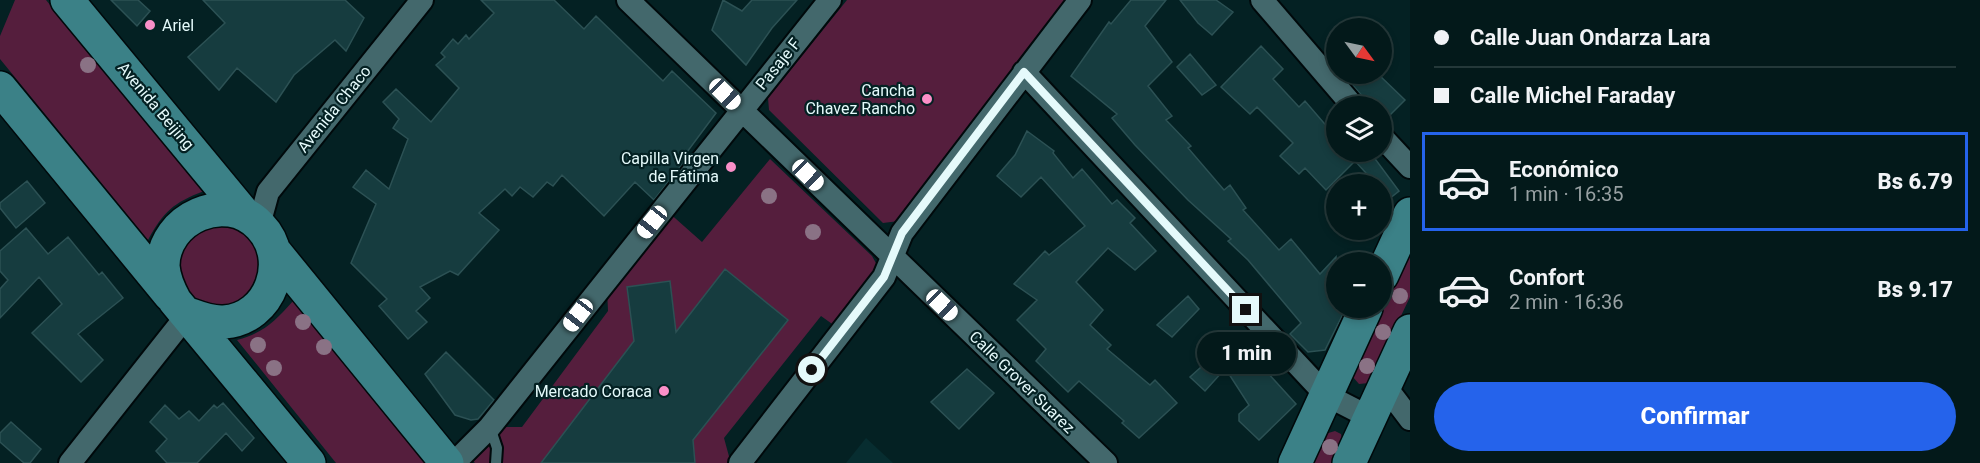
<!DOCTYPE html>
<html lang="es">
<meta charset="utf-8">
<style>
:root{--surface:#03191a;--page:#0d2223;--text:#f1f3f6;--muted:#97a0a2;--line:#243839;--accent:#2563eb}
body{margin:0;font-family:Roboto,sans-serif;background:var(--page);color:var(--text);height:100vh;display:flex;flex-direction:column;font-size:22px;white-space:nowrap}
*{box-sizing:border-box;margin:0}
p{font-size:20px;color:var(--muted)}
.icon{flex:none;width:33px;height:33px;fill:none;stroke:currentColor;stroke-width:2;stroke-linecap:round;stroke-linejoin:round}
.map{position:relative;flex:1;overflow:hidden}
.details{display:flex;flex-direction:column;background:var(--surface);width:570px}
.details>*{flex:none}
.top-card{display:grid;align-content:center;height:132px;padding:0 24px;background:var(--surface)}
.needle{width:39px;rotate:123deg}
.controls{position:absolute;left:1326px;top:18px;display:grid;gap:12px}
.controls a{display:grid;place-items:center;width:66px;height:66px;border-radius:50%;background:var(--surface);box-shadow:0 3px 9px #0003,0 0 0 2px var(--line);font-size:30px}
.end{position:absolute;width:27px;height:27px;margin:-14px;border:8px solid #e5fafb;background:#111;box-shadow:0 0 0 3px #111}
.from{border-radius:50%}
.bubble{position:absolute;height:42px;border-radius:21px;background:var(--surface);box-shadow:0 3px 9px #0003,0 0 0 2px var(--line);font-size:20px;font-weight:800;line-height:42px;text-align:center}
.car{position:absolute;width:18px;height:36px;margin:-18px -9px;border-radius:8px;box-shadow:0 0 4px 2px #0007;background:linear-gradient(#fff 24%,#345 0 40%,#fff 0 76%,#345 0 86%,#fff 0)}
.top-card b{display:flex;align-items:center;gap:21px;height:57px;font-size:22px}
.top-card b+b{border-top:2px solid var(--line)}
.top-card i{width:15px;height:15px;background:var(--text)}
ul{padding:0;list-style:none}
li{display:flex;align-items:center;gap:18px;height:99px;margin:0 12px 9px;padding:0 12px;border:3px solid transparent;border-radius:0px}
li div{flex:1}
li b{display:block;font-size:22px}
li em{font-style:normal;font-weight:800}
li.on{border-color:var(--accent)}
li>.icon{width:54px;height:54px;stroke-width:1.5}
.action{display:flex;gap:12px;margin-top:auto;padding:12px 24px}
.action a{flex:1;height:69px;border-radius:36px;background:var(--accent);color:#fff;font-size:24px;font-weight:800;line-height:69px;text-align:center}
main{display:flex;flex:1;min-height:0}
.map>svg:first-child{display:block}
.built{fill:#072d30}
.green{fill:#551e3d}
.building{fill:#163c3f;stroke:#2c5154;stroke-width:1.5}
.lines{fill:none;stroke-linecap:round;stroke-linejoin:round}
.lane-casing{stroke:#00090b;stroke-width:14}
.street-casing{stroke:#00090b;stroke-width:26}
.primary-casing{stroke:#00090b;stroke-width:36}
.lane{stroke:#43686c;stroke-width:10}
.street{stroke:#43686c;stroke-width:22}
.primary{stroke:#3b8187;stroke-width:33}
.tree{fill:#8a7285}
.route{stroke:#e5fafb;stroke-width:8}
.poi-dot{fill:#fa8fc8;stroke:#042123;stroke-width:2}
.labels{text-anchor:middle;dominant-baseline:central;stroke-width:4.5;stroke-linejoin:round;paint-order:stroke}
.poi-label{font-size:16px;fill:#e5fafb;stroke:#042123;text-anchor:end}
.street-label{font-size:16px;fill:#e5fafb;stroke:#042123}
</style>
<main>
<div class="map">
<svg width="1410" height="463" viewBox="0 0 1410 463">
<rect width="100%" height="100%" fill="#042123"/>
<path class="built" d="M866,438L893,463H846Z"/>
<path class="green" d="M15,0H46L204,191C173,203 164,211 148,240L0,59V36Z
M847,0H1068L899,221L883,223L769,110L768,98Z
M770,159L872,256L877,265L874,277L835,326L821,316L724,438L730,460L727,463H695L693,440L788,320L725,270L676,332L670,281L628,287L634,341L541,463H475L473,461L502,427H522L608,311L607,289L667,211L702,242Z
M179 266a41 41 0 1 1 82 0a41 41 0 1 1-82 0Z
M1410,248V297L1369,383L1359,384L1352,376L1354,366Z
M293,301L427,463H336L237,340C265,332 274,322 293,301Z
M1335,431L1341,434L1342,439L1333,463H1311L1325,434Z"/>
<path class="building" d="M111,0H138L150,11L137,26Z
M203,0H345L364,18L346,51L335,40L294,75L276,102L237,68L219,90L188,57L225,23Z
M481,0H554L584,29L596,16L663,81L672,71L716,113L684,156L687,158L654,200L635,182L604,216L562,175L553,186L547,182L533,197L520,187L512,196L505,189L479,213L499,230L458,275L450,271L420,287L430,298L416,311L427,322L408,339L379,306L387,299L351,263L376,204L353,187L366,170L389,189L408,139L393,128L399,119L383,102L396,89L431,122L459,88L436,65L445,57L441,53L453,39L458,44L466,35L469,39L494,13Z
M723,0L742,11L752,0H797L772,28L746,65L712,30Z
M1131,0H1166L1145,26L1172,62L1148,86L1172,116L1166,120L1191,146L1188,148L1224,190L1230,185L1246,208L1243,210L1279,250L1291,239L1320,274L1336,257V308H1346L1325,350L1308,352L1290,334L1301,323L1248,260L1228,241L1231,239L1188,200L1135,145L1112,118L1117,114L1071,76L1109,22L1111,24Z
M1180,0H1216L1233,12L1212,35L1198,23Z
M1261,46L1283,69L1273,79L1299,107L1305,101L1336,137V152H1370L1399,191L1389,199L1382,191V184H1376L1355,161L1326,190L1305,168L1299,174L1280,156L1293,143L1257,107L1250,114L1221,87Z
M1190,54L1216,85L1202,95L1177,67Z
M1343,74H1378L1405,100L1382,123V106H1371Z
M1027,131L1054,151L1053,153L1073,178L1082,169L1112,204L1117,200L1135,218L1130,223L1156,251L1135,270L1108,248L1076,282L1103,310L1090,325L1111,345L1107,349L1150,385L1155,380L1177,403L1139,438L1122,423L1124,421L1079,381L1068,392L1036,361L1046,349L1017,320L1037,300L1014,284L1045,251L1049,255L1085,226L1041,177L1021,197L997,176L1015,155Z
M27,181L45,203L16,228L0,208V203Z
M26,228L48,254L68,237L99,275L102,272L123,298L78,334L103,360L81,382L32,333L62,304L39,277L0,318V289L8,280L0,271V251Z
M725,269L788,320L693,440L695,463H541L634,341L627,287L670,281L676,332Z
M1188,296L1199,309L1172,337L1157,325Z
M1248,348L1269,369L1266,371L1296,404L1259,440L1239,421V414L1249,405L1227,371Z
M446,352L494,400L478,419L471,420L455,415L425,374Z
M1211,358L1223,371L1205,391L1190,377Z
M967,369L994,393L959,429L931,402Z
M223,403L254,438L242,451L226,433L197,463H167L156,451L167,439L150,422L165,405L179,419L189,411L199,421L214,405L217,408Z
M11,422L41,449L30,463H24L0,442V433Z"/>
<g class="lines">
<defs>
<path id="lane" d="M490,427L497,448L496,463"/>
<path id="street" d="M628,0L1106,463
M1262,0L1353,106
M1024,72L1326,395L1371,418
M1382,137L1410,167
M259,225L268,192L422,0
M1385,386L1410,419
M70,463L188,314
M454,463L489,428L830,0
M740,463L884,277L902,233L1080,0"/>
<path id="primary" d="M67,0L244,214
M0,88L170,295
M275,252L447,463
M1382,275L1410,214
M188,314C199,318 211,323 224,322C271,319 292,259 260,226C226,190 163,218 163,266C164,279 169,290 175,301L309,463
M1295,463L1366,308
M1349,463L1410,331"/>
</defs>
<use href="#lane" class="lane-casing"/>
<use href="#street" class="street-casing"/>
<use href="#primary" class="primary-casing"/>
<use href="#lane" class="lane"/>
<use href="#street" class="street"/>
<use href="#primary" class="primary"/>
</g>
<g class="tree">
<circle cx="88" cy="65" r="8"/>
<circle cx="769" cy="196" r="8"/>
<circle cx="813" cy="232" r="8"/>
<circle cx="1400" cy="296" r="8"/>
<circle cx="303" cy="322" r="8"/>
<circle cx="1383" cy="332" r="8"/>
<circle cx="258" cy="345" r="8"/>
<circle cx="324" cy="347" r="8"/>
<circle cx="1367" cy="366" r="8"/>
<circle cx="274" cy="368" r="8"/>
<circle cx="1330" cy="447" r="8"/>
</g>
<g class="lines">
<path class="route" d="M812,370L884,277L902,233L1024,72L1246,310"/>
</g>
<g class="poi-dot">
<circle cx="150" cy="25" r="6"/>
<circle cx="927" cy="99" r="6"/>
<circle cx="731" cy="167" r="6"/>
<circle cx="664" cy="391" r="6"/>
</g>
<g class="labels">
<g class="poi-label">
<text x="162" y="25" text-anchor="start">Ariel</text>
<text x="915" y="90">Cancha<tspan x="915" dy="18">Chavez Rancho</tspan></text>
<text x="719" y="158">Capilla Virgen<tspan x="719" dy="18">de Fátima</tspan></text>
<text x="652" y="391">Mercado Coraca</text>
</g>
<g class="street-label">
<text transform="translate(778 64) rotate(-51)">Pasaje F</text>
<text transform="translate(156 106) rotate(50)">Avenida Beijing</text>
<text transform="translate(334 109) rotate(-51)">Avenida Chaco</text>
<text transform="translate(1022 382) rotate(44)">Calle Grover Suarez</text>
</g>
</g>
</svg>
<div class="controls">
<a><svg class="needle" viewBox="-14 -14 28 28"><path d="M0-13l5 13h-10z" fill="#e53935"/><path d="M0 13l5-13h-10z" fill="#97a0a2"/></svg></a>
<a><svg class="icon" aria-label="layers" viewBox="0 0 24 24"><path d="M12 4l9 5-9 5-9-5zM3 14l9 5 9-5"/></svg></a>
<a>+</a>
<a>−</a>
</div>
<i class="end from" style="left:812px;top:370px"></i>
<i class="end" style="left:1246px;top:310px"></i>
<div class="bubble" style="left:1197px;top:332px;width:99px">1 min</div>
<i class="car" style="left:725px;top:94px;rotate:134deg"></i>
<i class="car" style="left:808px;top:175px;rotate:134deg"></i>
<i class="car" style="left:652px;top:222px;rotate:219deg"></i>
<i class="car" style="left:942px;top:305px;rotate:134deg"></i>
<i class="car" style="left:578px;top:315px;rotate:218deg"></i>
</div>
<section class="details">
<div class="top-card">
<b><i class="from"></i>Calle Juan Ondarza Lara</b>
<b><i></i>Calle Michel Faraday</b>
</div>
<ul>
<li class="on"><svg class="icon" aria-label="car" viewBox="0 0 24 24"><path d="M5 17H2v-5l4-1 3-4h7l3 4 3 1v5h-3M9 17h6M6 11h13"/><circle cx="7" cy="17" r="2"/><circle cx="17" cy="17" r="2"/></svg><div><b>Económico</b><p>1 min · 16:35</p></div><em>Bs 6.79</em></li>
<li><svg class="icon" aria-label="car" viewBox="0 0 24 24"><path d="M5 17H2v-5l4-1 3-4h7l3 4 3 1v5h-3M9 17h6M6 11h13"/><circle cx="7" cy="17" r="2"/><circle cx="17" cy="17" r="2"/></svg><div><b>Confort</b><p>2 min · 16:36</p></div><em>Bs 9.17</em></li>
</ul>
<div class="action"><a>Confirmar</a></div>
</section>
</main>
